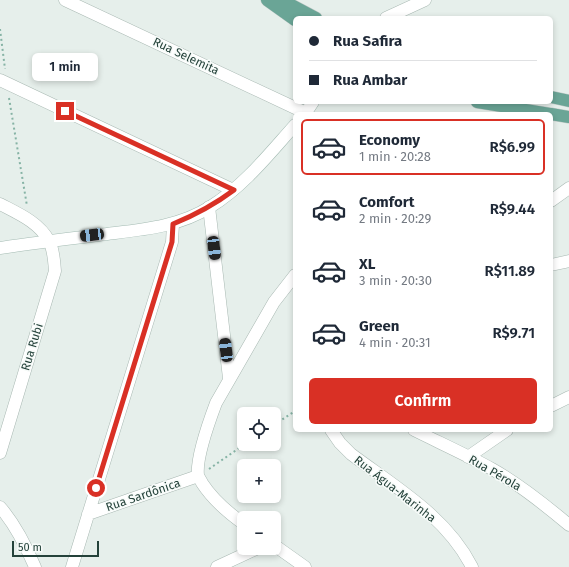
<!DOCTYPE html>
<meta charset="utf-8">
<style>
:root{--surface:#fff;--page:#f2f2f3;--text:#1f2937;--muted:#747a83;--line:#e0e1e3;--accent:#d93025}
body{margin:0;font-family:"Fira Sans",sans-serif;background:var(--page);color:var(--text);height:100vh;display:flex;flex-direction:column;font-size:15px;white-space:nowrap}
*{box-sizing:border-box;margin:0}
p{font-size:13px;color:var(--muted)}
.icon{flex:none;width:22px;height:22px;fill:none;stroke:currentColor;stroke-width:2;stroke-linecap:round;stroke-linejoin:round}
.map{position:relative;flex:1;overflow:hidden}
.drawer{position:absolute;left:293px;top:112px;width:260px;height:320px;display:flex;flex-direction:column;background:var(--surface);border-radius:6px;box-shadow:0 2px 6px #0003}
.drawer>*{flex:none}
.top-card{position:absolute;left:293px;top:16px;width:260px;height:88px;border-radius:6px;box-shadow:0 2px 6px #0003;display:grid;align-content:center;height:88px;padding:0 16px;background:var(--surface)}
.controls{position:absolute;left:237px;top:407px;display:grid;gap:8px}
.controls a{display:grid;place-items:center;width:44px;height:44px;border-radius:6px;background:var(--surface);box-shadow:0 2px 6px #0003;font-size:20px}
.scale{position:absolute;left:12px;bottom:10px;width:87px;box-sizing:border-box;padding-left:4px;border:2px solid #24423a;border-top:0;font-size:11px;line-height:14px;white-space:nowrap;color:#24423a;-webkit-text-stroke:3px #f7fbf9;paint-order:stroke}
.end{position:absolute;width:18px;height:18px;margin:-9px;border:5px solid #d93025;background:#fff;box-shadow:0 0 0 2px #fff}
.from{border-radius:50%}
.bubble{position:absolute;height:28px;border-radius:6px;background:var(--surface);box-shadow:0 2px 6px #0003;font-size:13px;font-weight:600;line-height:28px;text-align:center}
.car{position:absolute;width:12px;height:24px;margin:-12px -6px;border-radius:5px;box-shadow:0 0 3px 1px #0007;background:linear-gradient(#222 24%,#8ab4d8 0 40%,#222 0 76%,#8ab4d8 0 86%,#222 0)}
.top-card b{display:flex;align-items:center;gap:14px;height:38px;font-size:15px}
.top-card b+b{border-top:1px solid var(--line)}
.top-card i{width:10px;height:10px;background:var(--text)}
ul{padding:7px 0 0;list-style:none}
li{display:flex;align-items:center;gap:12px;height:56px;margin:0 8px 6px;padding:0 8px;border:2px solid transparent;border-radius:6px}
li div{flex:1}
li b{display:block;font-size:15px}
li em{font-style:normal;font-weight:600}
li.selected{border-color:var(--accent)}
li>.icon{width:36px;height:36px;stroke-width:1.5}
.cta{display:flex;gap:8px;margin-top:auto;padding:8px 16px}
.cta a{flex:1;height:46px;border-radius:6px;background:var(--accent);color:#fff;font-size:16px;font-weight:600;line-height:46px;text-align:center}
.map>svg:first-child{display:block}
.lines{fill:none;stroke-linecap:round;stroke-linejoin:round}
.street-casing{stroke:#a8b8b2;stroke-width:13}
.secondary-casing{stroke:#a4bbb3;stroke-width:13}
.primary-casing{stroke:#c2cac8;stroke-width:13}
.path{stroke:#86b3a5;stroke-width:2;stroke-dasharray:2 3;stroke-linecap:butt}
.street{stroke:#fff;stroke-width:12}
.secondary{stroke:#fff;stroke-width:12}
.primary{stroke:#6aa596;stroke-width:12}
.route{stroke:#d93025;stroke-width:5}
.labels{text-anchor:middle;dominant-baseline:central;stroke-width:3;stroke-linejoin:round;paint-order:stroke}
.street-label{font-size:12px;fill:#24423a;stroke:#f7fbf9}
</style>
<div class="map">
<svg width="569" height="567" viewBox="0 0 569 567">
<rect width="100%" height="100%" fill="#e6efeb"/>
<g class="lines">
<defs>
<path id="street" d="M65,0L306,113
M386,18L425,0
M0,80L233,190
M551,201L569,188
M0,204C17,213 39,222 49,241C54,250 54,261 55,271L0,453
M209,207L229,378
M551,265L569,261
M551,406L569,397
M331,430L340,443L351,454C395,487 446,516 472,567
M414,430C440,443 467,455 492,469C519,484 544,504 569,525
M468,457L507,430
M0,507C15,524 26,546 35,567
M88,514L198,476
M244,524C227,512 213,500 202,483C201,480 198,477 198,475C196,458 210,419 216,403L274,302L295,275
M274,545L305,567
M72,567L172,242L173,224
M217,567L258,548"/>
<path id="secondary" d="M305,114L313,102
M0,248C33,243 66,239 99,235C137,230 177,228 210,207C244,186 269,154 295,125"/>
<path id="primary" d="M267,0L295,20
M282,0L316,18
M551,97L569,101
M477,102L550,114
M551,114L569,117"/>
</defs>
<use href="#street" class="street-casing"/>
<use href="#secondary" class="secondary-casing"/>
<use href="#primary" class="primary-casing"/>
<path class="path" d="M0,29L5,69
M9,98L27,206
M274,425L295,411
M209,469L245,444"/>
<use href="#street" class="street"/>
<use href="#secondary" class="secondary"/>
<use href="#primary" class="primary"/>
</g>
<g class="lines">
<path class="route" d="M65,111L234,190C214,205 195,215 173,224L172,242L96,488"/>
</g>
<g class="labels">
<g class="street-label">
<text transform="translate(186 56) rotate(25)">Rua Selemita</text>
<text transform="translate(32 347) rotate(-73)">Rua Rubi</text>
<text transform="translate(495 473) rotate(30)">Rua Pérola</text>
<text transform="translate(395 489) rotate(38)">Rua Água-Marinha</text>
<text transform="translate(143 495) rotate(-19)">Rua Sardônica</text>
</g>
</g>
</svg>
<div class="controls">
<a><svg class="icon" aria-label="locate" viewBox="0 0 24 24"><circle cx="12" cy="12" r="6"/><path d="M12 2v4M12 18v4M2 12h4M18 12h4"/></svg></a>
<a>+</a>
<a>−</a>
</div>
<div class="scale">50 m</div>
<i class="end from" style="left:96px;top:488px"></i>
<i class="end" style="left:65px;top:111px"></i>
<div class="bubble" style="left:32px;top:53px;width:66px">1 min</div>
<i class="car" style="left:92px;top:235px;rotate:263deg"></i>
<i class="car" style="left:214px;top:248px;rotate:173deg"></i>
<i class="car" style="left:226px;top:350px;rotate:353deg"></i>
<div class="top-card">
<b><i class="from"></i>Rua Safira</b>
<b><i></i>Rua Ambar</b>
</div>
<section class="drawer">
<ul>
<li class="selected"><svg class="icon" aria-label="car" viewBox="0 0 24 24"><path d="M5 17H2v-5l4-1 3-4h7l3 4 3 1v5h-3M9 17h6M6 11h13"/><circle cx="7" cy="17" r="2"/><circle cx="17" cy="17" r="2"/></svg><div><b>Economy</b><p>1 min · 20:28</p></div><em>R$6.99</em></li>
<li><svg class="icon" aria-label="car" viewBox="0 0 24 24"><path d="M5 17H2v-5l4-1 3-4h7l3 4 3 1v5h-3M9 17h6M6 11h13"/><circle cx="7" cy="17" r="2"/><circle cx="17" cy="17" r="2"/></svg><div><b>Comfort</b><p>2 min · 20:29</p></div><em>R$9.44</em></li>
<li><svg class="icon" aria-label="car" viewBox="0 0 24 24"><path d="M5 17H2v-5l4-1 3-4h7l3 4 3 1v5h-3M9 17h6M6 11h13"/><circle cx="7" cy="17" r="2"/><circle cx="17" cy="17" r="2"/></svg><div><b>XL</b><p>3 min · 20:30</p></div><em>R$11.89</em></li>
<li><svg class="icon" aria-label="car" viewBox="0 0 24 24"><path d="M5 17H2v-5l4-1 3-4h7l3 4 3 1v5h-3M9 17h6M6 11h13"/><circle cx="7" cy="17" r="2"/><circle cx="17" cy="17" r="2"/></svg><div><b>Green</b><p>4 min · 20:31</p></div><em>R$9.71</em></li>
</ul>
<div class="cta"><a>Confirm</a></div>
</section>
</div>
